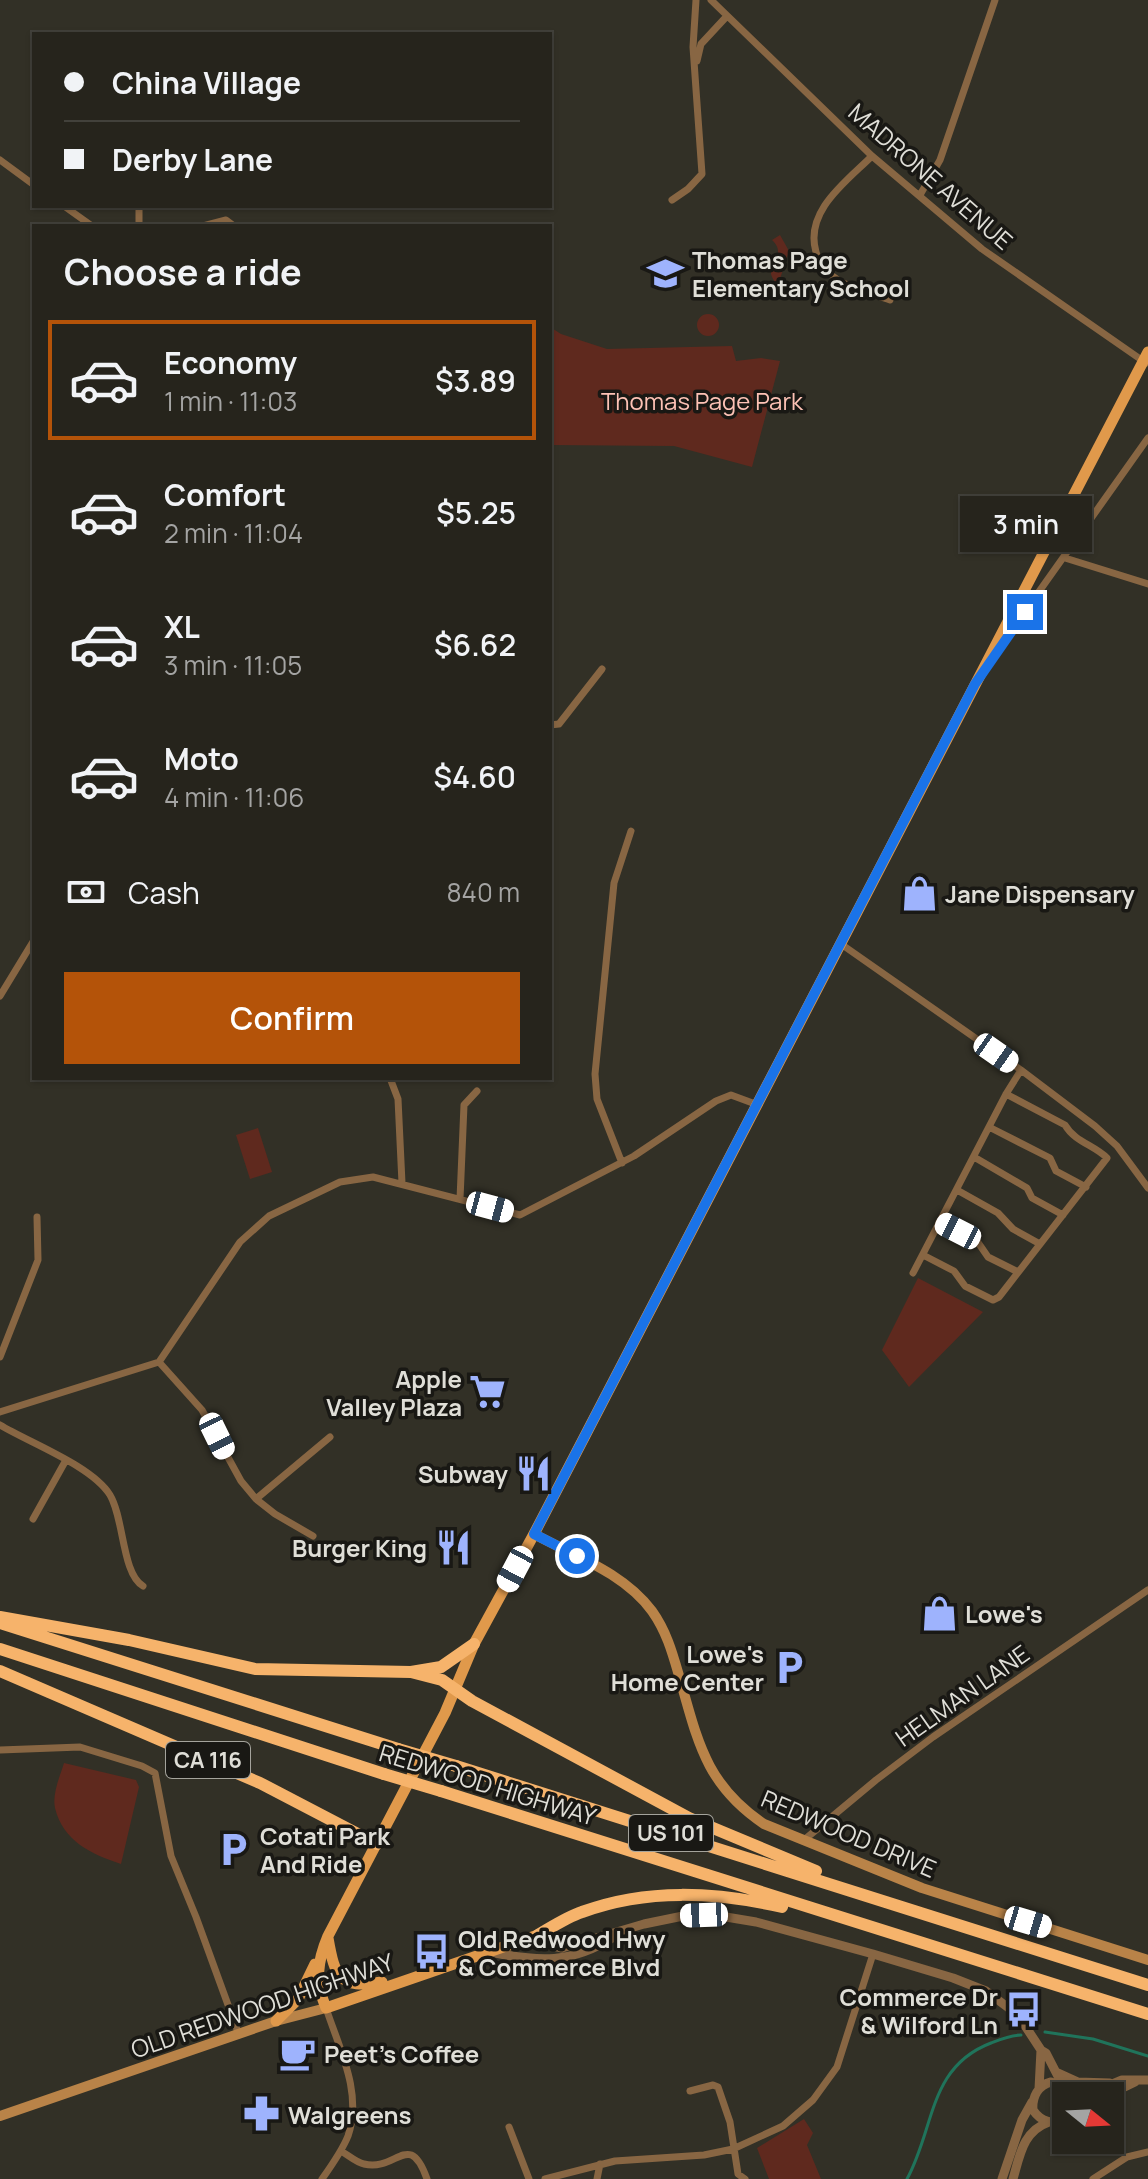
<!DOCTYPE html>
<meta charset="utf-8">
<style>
:root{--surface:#26241c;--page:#2e2c25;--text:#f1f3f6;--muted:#a4a4a3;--line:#42413b;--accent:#b45309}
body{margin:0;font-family:Manrope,sans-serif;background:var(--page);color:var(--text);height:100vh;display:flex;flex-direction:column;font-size:30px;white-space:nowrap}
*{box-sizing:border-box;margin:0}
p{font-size:26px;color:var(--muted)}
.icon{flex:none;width:44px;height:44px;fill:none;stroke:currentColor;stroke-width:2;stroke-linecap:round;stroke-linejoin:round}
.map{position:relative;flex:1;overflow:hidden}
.side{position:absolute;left:32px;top:224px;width:520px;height:856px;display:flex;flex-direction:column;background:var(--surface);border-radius:0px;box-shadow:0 2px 6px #0004,0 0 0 2px var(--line)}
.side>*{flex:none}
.guide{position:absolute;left:32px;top:32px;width:520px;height:176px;border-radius:0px;box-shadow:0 2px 6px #0004,0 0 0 2px var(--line);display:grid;align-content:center;height:176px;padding:0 32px;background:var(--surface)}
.needle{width:52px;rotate:108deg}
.tools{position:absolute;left:1052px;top:2082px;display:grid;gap:16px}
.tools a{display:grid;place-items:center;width:72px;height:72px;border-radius:0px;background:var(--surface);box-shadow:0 2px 6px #0004,0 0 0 2px var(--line);font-size:40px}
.end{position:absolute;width:36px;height:36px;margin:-18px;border:10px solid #1a73e8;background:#fff;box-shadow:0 0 0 4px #fff}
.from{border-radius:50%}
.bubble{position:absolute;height:56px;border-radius:0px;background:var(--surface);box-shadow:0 2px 6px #0004,0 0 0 2px var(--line);font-size:26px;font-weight:600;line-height:56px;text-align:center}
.car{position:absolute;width:24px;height:48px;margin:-24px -12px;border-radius:10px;box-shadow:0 0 6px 2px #0007;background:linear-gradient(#fff 24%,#345 0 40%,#fff 0 76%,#345 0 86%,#fff 0)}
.guide b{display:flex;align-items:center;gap:28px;height:76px;font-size:30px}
.guide b+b{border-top:2px solid var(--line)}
.guide i{width:20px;height:20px;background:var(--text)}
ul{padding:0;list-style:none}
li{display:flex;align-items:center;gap:24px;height:120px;margin:0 16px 12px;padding:0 16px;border:4px solid transparent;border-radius:0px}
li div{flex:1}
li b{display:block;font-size:30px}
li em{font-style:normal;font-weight:600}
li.active{border-color:var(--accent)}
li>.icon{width:72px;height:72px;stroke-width:1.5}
h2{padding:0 32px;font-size:36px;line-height:96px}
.pay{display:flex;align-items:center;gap:20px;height:88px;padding:0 32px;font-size:30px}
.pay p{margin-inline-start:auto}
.cta{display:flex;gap:16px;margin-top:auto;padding:16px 32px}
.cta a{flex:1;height:92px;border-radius:0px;background:var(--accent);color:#fff;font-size:32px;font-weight:600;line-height:92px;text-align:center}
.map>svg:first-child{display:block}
.green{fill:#5f291e}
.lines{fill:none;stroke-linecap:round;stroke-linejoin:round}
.stream{stroke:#20745b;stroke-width:3}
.minor{stroke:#886643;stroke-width:7}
.tertiary{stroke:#886643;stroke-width:9}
.secondary{stroke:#b98348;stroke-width:10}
.primary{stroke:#e0994b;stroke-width:11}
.motorway{stroke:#f6b36b;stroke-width:12}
.motorway-bridge{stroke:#f6b36b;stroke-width:12}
.route{stroke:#1a73e8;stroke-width:10}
.labels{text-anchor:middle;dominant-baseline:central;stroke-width:7;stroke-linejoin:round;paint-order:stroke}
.shield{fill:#191814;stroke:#a4a39c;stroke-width:2}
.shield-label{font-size:22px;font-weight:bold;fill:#dfded7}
.street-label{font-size:24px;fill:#dfded7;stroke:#191814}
.poi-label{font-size:24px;font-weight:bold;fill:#dfded7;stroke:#191814;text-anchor:start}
.park-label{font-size:24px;fill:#fdc2b5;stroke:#191814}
</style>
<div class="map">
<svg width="1148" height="2179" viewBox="0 0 1148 2179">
<rect width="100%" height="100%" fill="#323026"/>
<path class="green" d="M780,235L789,251L778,285C757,265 791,258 772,240Z
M697 325a11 11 0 1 1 22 0a11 11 0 1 1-22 0Z
M550,327L561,334L607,349L732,346L736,361L761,358L780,361L752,467L674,446L550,445Z
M258,1128L272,1172L250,1179L236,1135Z
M918,1278L983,1312L909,1387L882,1350Z
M64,1763L136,1780L139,1787L121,1864C91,1854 63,1841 55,1808C52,1794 60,1776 64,1763Z
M804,2119L813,2133L807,2145L821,2179H769L757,2148Z"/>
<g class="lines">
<path class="stream" d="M1045,2032L1093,2039L1148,2056
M907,2179C935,2128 928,2067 991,2043C1001,2039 1010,2035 1021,2035"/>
<path class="minor" d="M711,0L872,156L982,249L1146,363
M697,61L701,44L727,16
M872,156C847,181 804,211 816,252C819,263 828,274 838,280C853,290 873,294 890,300
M0,160L34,185
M920,195L940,160L995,0
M672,200L688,189L702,174L693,47L696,0
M64,206L92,226
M139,226V206
M203,226L226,220L234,226
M1065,558L1148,584
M999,648L1148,438
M550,725L559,724L602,669
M841,944L1021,1070L1095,1126L1117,1146L1148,1188
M0,996L34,940
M390,1078L398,1099L402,1183
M989,1127L1050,1158L1056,1171L1086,1187
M974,1157L1027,1188L1032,1198L1063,1215
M622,1163L597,1099L595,1074L614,883L631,831
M957,1190L998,1213L1013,1229L1040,1244
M460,1199L464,1105L477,1091
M939,1222L977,1241L988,1257L1018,1272
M923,1255L954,1271L965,1286L993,1300L999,1297L1107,1158C1094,1145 1075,1142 1065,1125L1006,1094
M913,1273L1006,1094L1021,1070
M0,1357L38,1260L37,1217
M159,1362L202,1410L241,1481L256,1499L275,1514L313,1536
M0,1412L159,1362L240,1242L269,1216L340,1182L373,1177L520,1215L634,1156L716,1101L731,1095L758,1105
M0,1425C30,1443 92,1466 110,1495C124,1518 122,1574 143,1586
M256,1499L330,1437
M33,1519L66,1460
M0,1750L80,1747L142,1766L155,1773L171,1856L196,1917L239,2035
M804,1840L876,1780L933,1737L1148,1590
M690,2091L713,2085L718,2087L730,2122L738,2174L745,2179
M509,2127L529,2179
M341,2151C348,2155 357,2163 364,2164C397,2172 409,2129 427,2179
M322,2179C332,2165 342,2151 348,2136C363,2093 339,2048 326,2008
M545,2179L615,2161L704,2155L733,2149L783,2126L813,2100L837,2067L873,1954
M597,2179L600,2164
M1093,2179L1127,2157L1148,2152"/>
<path class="tertiary" d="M538,1935L549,1945L562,1948L644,1924L683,1916L726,1917L756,1922L873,1954L953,1978L986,1991L1018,2015L1041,2050L1046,2053L1063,2086
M490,1952C539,1962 571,1964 614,1937
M1056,2072L1078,2082L1110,2083
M1039,2089L1041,2050
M1070,2091L1091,2093L1122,2080H1148
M1106,2096L1135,2082
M1066,2117C1054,2126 1041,2122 1033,2110C1032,2097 1038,2085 1051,2082L1063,2086L1072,2096
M1002,2179L1022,2120L1032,2102
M1013,2179C1020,2155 1023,2131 1049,2122"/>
<path class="secondary" d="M534,1534C575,1556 624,1573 652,1611C667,1632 673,1655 680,1679C698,1742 706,1785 764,1824L922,1888L1148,1960
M0,2116L276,2021L326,2008"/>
<path class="primary" d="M538,1935L326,2008C315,1981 317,1962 328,1936L445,1713L474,1644L534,1534L1148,352
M328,1938C335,1978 339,1989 382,1982
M276,2021L298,1999L315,1964"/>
<path class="motorway" d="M0,1617L129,1640L255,1669L411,1672L441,1667L474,1644
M0,1623L398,1749
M0,1649L384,1774
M0,1671L260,1783L377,1844
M411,1672L442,1680L472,1701L689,1818L816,1871
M456,1766L1148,1985
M441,1791L1148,2014
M538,1935C552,1927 567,1917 582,1912C647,1888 715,1892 782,1907"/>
<path class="motorway-bridge" d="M398,1749L456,1766
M384,1774L441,1791"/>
</g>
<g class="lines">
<path class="route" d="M577,1556L534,1534L975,684L1025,612"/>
</g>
<defs>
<symbol id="school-bare" viewBox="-9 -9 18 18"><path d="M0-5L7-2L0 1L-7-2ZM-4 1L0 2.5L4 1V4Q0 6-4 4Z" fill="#9eb3fd" stroke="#191814" stroke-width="2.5" paint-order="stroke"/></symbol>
<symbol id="shop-bare" viewBox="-9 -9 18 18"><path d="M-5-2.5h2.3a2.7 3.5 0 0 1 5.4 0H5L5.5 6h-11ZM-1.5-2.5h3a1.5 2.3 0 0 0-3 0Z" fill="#9eb3fd" stroke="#191814" stroke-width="2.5" paint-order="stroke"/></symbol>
<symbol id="supermarket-bare" viewBox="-9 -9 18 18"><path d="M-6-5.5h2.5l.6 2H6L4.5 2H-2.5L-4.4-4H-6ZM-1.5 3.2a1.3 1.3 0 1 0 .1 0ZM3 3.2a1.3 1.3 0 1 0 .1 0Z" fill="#9eb3fd" stroke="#191814" stroke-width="2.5" paint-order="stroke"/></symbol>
<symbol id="restaurant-bare" viewBox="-9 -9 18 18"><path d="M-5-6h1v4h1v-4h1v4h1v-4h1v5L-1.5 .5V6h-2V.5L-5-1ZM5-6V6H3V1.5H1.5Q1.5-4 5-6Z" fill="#9eb3fd" stroke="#191814" stroke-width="2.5" paint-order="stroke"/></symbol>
<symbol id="parking-bare" viewBox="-9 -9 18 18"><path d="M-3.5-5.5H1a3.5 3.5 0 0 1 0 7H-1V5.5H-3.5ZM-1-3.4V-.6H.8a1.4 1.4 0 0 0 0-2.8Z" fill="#9eb3fd" stroke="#191814" stroke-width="2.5" paint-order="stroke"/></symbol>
<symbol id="bus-bare" viewBox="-9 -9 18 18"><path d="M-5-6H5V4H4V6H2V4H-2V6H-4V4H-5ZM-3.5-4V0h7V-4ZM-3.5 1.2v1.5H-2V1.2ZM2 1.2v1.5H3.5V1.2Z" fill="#9eb3fd" stroke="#191814" stroke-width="2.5" paint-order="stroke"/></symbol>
<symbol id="cafe-bare" viewBox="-9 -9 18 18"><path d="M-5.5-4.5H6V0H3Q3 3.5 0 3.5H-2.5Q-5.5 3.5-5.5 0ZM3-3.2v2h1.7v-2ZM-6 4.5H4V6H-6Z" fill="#9eb3fd" stroke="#191814" stroke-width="2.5" paint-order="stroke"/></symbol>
<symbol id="pharmacy-bare" viewBox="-9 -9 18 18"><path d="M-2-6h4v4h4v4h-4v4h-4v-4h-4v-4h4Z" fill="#9eb3fd" stroke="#191814" stroke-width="2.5" paint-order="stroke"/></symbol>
</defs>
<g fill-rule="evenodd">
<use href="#school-bare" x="640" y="248" width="51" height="51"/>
<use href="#shop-bare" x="894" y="868" width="51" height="51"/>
<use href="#supermarket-bare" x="462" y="1366" width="51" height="51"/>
<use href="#restaurant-bare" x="508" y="1448" width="51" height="51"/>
<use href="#restaurant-bare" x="428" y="1522" width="51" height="51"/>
<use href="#shop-bare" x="914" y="1588" width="51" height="51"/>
<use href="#parking-bare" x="764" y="1642" width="51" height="51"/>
<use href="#parking-bare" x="208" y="1824" width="51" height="51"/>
<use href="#bus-bare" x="406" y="1926" width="51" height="51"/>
<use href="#bus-bare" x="998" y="1984" width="51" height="51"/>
<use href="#cafe-bare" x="272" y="2028" width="51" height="51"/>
<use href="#pharmacy-bare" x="236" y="2088" width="51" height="51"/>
</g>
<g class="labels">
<g class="shield">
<rect x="166" y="1742" width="84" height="36" rx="6"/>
<rect x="629" y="1815" width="84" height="36" rx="6"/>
</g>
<g class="shield-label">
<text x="208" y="1760">CA 116</text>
<text x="671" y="1833">US 101</text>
</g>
<g class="street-label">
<text transform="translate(931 176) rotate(41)">MADRONE AVENUE</text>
<text transform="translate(962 1695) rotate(-35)">HELMAN LANE</text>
<text transform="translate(488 1784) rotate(17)">REDWOOD HIGHWAY</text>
<text transform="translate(849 1833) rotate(23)">REDWOOD DRIVE</text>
<text transform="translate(262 2005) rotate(-19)">OLD REDWOOD HIGHWAY</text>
</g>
<g class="poi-label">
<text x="692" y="259">Thomas Page<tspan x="692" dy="28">Elementary School</tspan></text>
<text x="945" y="893">Jane Dispensary</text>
<text x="462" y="1378" text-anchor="end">Apple<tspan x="462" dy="28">Valley Plaza</tspan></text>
<text x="508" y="1473" text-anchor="end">Subway</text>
<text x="427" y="1547" text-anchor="end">Burger King</text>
<text x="965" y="1613">Lowe's</text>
<text x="764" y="1653" text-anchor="end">Lowe's<tspan x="764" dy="28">Home Center</tspan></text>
<text x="260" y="1835">Cotati Park<tspan x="260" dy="28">And Ride</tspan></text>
<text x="458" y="1938">Old Redwood Hwy<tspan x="458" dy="28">&amp; Commerce Blvd</tspan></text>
<text x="998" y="1996" text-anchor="end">Commerce Dr<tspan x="998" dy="28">&amp; Wilford Ln</tspan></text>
<text x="324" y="2053">Peet's Coffee</text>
<text x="288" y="2114">Walgreens</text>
</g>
<g class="park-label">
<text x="702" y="400">Thomas Page Park</text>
</g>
</g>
</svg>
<div class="tools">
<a><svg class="needle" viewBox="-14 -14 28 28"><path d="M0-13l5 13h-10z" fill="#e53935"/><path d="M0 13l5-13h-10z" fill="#a4a4a3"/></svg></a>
</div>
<i class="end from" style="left:577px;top:1556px"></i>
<i class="end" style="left:1025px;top:612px"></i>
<div class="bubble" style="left:960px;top:496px;width:132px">3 min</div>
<i class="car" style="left:996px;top:1053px;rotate:125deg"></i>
<i class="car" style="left:490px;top:1207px;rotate:105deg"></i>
<i class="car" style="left:958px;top:1231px;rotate:297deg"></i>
<i class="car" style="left:217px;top:1436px;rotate:154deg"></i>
<i class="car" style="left:515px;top:1569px;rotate:208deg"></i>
<i class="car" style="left:704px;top:1915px;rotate:268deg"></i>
<i class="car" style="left:1028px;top:1922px;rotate:107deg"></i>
<div class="guide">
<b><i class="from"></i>China Village</b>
<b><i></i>Derby Lane</b>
</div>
<section class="side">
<h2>Choose a ride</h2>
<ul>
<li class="active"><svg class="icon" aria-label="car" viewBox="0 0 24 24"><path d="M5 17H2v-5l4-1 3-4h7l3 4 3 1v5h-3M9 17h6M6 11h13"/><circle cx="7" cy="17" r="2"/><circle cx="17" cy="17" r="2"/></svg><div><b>Economy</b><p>1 min · 11:03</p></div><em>$3.89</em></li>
<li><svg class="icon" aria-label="car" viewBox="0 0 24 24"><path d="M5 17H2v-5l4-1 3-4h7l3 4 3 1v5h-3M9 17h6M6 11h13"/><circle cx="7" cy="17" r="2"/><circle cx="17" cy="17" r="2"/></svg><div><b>Comfort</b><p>2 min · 11:04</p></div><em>$5.25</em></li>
<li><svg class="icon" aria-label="car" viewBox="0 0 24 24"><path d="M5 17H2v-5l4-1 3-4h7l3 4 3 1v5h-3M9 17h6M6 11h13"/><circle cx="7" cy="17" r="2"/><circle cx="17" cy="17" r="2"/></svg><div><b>XL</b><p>3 min · 11:05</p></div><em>$6.62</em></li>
<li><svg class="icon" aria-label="car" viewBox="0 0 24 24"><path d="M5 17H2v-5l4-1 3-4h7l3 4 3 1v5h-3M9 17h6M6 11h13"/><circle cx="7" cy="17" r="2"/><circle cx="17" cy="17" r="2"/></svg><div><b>Moto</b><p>4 min · 11:06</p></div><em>$4.60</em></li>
</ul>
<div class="pay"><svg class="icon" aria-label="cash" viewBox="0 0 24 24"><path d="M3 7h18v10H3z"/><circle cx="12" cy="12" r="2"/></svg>Cash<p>840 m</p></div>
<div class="cta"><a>Confirm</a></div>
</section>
</div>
